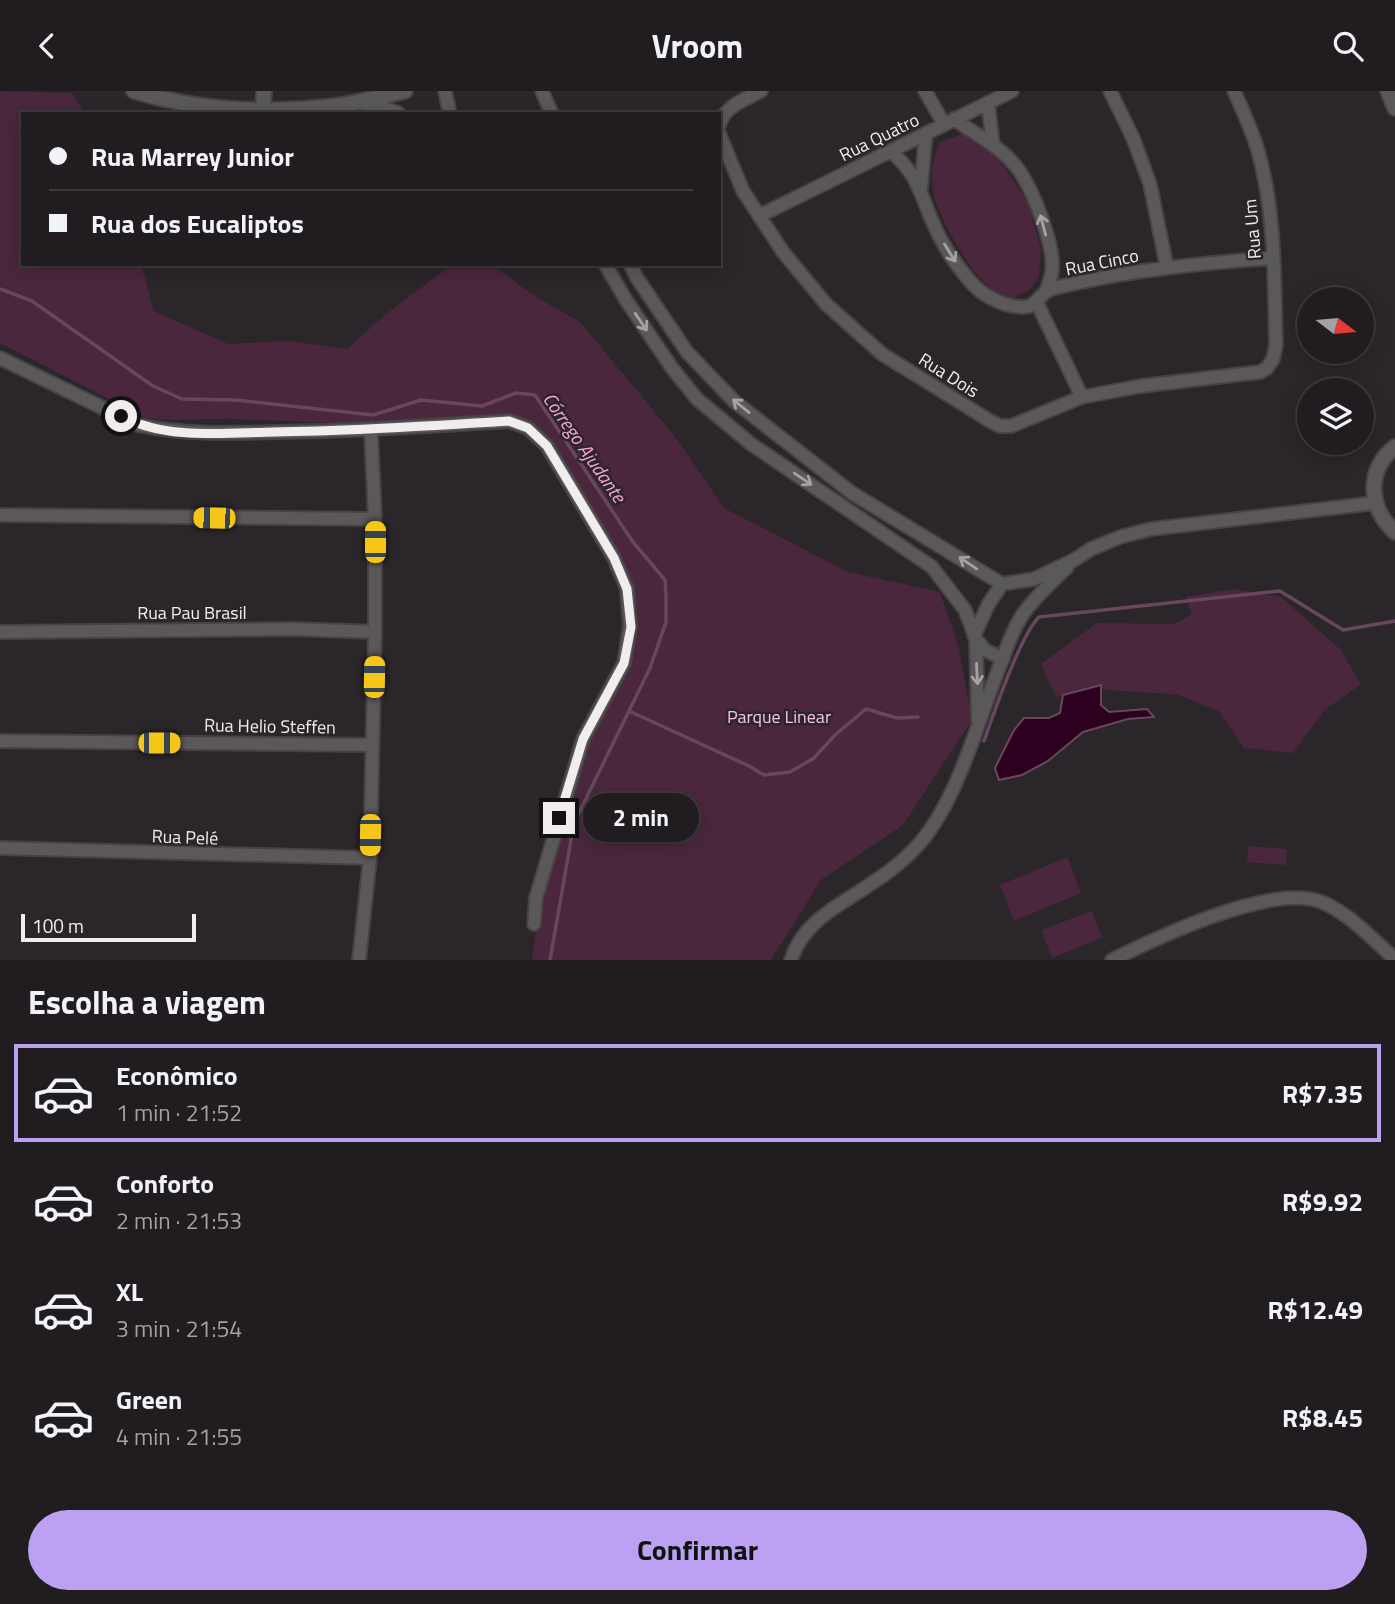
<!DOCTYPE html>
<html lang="pt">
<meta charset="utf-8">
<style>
:root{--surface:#201c1f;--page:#2d292c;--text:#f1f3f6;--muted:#a2a1a4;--line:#3d3a3d;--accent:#bca0f2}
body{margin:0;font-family:"Titillium Web",sans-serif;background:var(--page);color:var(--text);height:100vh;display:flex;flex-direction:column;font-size:26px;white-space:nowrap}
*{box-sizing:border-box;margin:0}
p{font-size:23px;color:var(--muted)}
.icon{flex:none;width:38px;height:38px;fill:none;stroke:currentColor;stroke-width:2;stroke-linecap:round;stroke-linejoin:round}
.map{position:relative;height:869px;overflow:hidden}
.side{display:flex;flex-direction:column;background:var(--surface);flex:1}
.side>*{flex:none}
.hud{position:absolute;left:21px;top:21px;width:700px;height:154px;border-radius:0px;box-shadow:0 4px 18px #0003,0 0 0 2px var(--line);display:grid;align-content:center;height:154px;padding:0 28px;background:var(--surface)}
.needle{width:46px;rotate:106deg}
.buttons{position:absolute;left:1297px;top:196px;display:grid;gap:14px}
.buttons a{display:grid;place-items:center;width:77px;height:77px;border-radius:50%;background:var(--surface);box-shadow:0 4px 18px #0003,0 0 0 2px var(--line);font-size:35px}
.scale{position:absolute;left:21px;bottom:18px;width:175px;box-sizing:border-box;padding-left:7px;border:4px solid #f1edef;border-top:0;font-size:19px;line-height:24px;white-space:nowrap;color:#f1edef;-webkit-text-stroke:5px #2b2629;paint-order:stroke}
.end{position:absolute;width:32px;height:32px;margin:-16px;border:9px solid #f1edef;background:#111;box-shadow:0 0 0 4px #111}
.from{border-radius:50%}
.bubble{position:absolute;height:49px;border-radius:24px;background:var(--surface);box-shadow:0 4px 18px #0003,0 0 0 2px var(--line);font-size:23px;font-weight:700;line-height:49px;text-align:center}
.car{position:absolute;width:21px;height:42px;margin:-21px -10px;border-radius:9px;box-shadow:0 0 5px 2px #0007;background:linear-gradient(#f5c518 24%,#345 0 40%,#f5c518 0 76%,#345 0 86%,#f5c518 0)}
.hud b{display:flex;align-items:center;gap:24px;height:66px;font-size:26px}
.hud b+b{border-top:2px solid var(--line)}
.hud i{width:18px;height:18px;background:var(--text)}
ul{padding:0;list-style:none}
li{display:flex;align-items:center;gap:21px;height:98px;margin:0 14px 10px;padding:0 14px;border:4px solid transparent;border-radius:0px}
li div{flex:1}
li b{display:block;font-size:26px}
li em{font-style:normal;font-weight:700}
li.active{border-color:var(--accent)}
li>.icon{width:63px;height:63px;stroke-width:1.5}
h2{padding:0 28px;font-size:32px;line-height:84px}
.cta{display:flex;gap:14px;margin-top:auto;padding:14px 28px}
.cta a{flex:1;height:80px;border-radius:42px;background:var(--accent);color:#111;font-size:28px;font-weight:700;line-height:80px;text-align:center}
header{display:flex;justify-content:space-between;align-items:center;height:91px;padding:0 28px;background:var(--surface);font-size:32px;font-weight:700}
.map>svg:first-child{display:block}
.green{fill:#4a273c}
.water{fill:#2d001f;stroke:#68475d;stroke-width:2}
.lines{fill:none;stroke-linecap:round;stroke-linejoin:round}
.stream{stroke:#68475d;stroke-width:3.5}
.minor-casing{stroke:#474245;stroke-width:16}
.tertiary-casing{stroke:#474245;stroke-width:18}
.minor{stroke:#5b5859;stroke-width:12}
.tertiary{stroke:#5b5859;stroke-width:14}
.oneway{stroke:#a6a2a4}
.route{stroke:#f1edef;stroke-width:9}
.labels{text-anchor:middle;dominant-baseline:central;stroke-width:5;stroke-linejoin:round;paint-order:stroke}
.street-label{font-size:18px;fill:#f1edef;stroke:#2b2629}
.park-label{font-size:18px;fill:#f7c3e1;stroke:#2b2629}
.water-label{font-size:19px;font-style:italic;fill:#f8a4d6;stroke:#2b2629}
</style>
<header><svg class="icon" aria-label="back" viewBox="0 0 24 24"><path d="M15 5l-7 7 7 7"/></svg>Vroom<svg class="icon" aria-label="search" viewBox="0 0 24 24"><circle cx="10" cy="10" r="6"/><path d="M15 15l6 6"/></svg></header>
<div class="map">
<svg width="1395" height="869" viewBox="0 0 1395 869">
<rect width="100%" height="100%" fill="#2b2629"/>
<path class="green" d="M0,0L72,2L86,23H23V173H141L154,220L228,253L288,250L347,258L386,223L453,173H491L533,204L580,231L674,344L724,417L848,481L940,501L959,557L972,629L903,734L821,789L771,869H532L540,809L587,650L628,573L631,500L531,336C433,336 335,333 237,328C206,327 176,331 146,327L0,252Z
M962,43L984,52L1004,76L1029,113L1041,158L1039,186L1029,199L1014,207C1009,206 1003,205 998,203C975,191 936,124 933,99C930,81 933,67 940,51Z
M1234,498L1281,506L1340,558L1361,593L1325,619L1293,662L1244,657L1220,621L1179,604L1098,598L1056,606L1041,573L1097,532L1175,533L1192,523L1185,506Z
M1248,755L1287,758L1286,774L1247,771Z
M1067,766L1081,802L1014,830L1000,794Z
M1092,820L1102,847L1052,867L1041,839Z"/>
<path class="water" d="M1101,594V614L1109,621L1147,618L1154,626L1128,628L1083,641L1048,670L1022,684L999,689L995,677L1014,639L1024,627H1049L1060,622L1063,604Z"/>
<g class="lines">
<path class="stream" d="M0,198L32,210L153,295L182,308L236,309L373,324L421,309L482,315L516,302L535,304L633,451L665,489L666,504V531L650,577L574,732L550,869
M629,620L749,675L764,684L790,681L814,667L835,644L866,618L897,627L918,626
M984,650C994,622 1020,545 1039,526L1280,500L1343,539L1395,530"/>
<defs>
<path id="minor" d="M445,0L450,23
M542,0L552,23
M925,0L944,33
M1110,0L1133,47L1150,93L1167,177
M988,12L993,54
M954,28C976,44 1002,56 1018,78C1033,99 1055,154 1052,180C1051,187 1048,194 1046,201
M719,35C724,15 744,9 761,0
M719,42L743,100L783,161L826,213L882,263L990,330L1000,335H1011L1082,306L1141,295L1260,281L1267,277L1273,268L1276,254C1274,190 1276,123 1258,60C1252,39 1243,20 1234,0
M891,60C918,85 919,99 933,132C942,153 955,173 970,190C981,204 1002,215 1021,216C1035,217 1037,207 1046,201C1052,196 1065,195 1072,193C1138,178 1206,172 1273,167
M921,97L926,42
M761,124L1012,0
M605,173L626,209L672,277L697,308L751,353L932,476L965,519L976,548L978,629
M630,173L637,187L687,261L734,310L852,402L1002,493L1034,488L1074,469L1091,458L1120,446L1151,438L1375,412
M1037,212L1082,306
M0,267L138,334C185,344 231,342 278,341C355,340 432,335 509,330L528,337L547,355L614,467L627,498L630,535L624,572L583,648L536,807L534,833
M0,424L375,428
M0,541L293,538L375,541
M974,545L988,514L1002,493
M976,548L985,559L1003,568
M0,650L372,654
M0,757L370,767
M359,869L370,767L375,541V428L371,340
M791,869C804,828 843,813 875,790C895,777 916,759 930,739C962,693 978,630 999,577C1006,559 1012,539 1023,523C1035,506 1052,491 1067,476
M1112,869C1158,846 1276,790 1324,812C1351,824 1373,849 1395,868"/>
<path id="tertiary" d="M134,0C194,19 264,23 326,16C353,14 379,6 405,0
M1388,0L1395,17
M362,11L398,23
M263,18L264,0
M1395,356C1365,379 1369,418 1395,441"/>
</defs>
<use href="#minor" class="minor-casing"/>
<use href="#tertiary" class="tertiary-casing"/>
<use href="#minor" class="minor"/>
<use href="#tertiary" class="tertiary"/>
</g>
<defs><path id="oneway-shaft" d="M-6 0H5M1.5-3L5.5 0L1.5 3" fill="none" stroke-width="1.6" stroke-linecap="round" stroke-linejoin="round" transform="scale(1.75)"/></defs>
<g class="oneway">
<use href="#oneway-shaft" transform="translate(1043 134) rotate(-105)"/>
<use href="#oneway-shaft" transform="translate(950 162) rotate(58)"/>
<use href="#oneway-shaft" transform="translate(641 231) rotate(56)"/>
<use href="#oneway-shaft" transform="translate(741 315) rotate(-141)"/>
<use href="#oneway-shaft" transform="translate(803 388) rotate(34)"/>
<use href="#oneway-shaft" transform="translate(968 472) rotate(-146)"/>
<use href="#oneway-shaft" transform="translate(977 583) rotate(87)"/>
</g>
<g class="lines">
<path class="route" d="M121,325C166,349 224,342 274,341C352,340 431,335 509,330L528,337L547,355L614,467L627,498L631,536L624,572L583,648L559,727"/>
</g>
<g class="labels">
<g class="street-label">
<text transform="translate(879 46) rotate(-26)">Rua Quatro</text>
<text transform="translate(1252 138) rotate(-95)">Rua Um</text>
<text transform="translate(1102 171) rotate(-11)">Rua Cinco</text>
<text transform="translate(949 284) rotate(32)">Rua Dois</text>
<text x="192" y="521">Rua Pau Brasil</text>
<text transform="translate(270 635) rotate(1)">Rua Helio Steffen</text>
<text transform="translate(185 746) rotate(2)">Rua Pelé</text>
</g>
<g class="park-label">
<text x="779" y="625">Parque Linear</text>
</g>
<g class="water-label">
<text transform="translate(585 356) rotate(55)">Córrego Ajudante</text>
</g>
</g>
</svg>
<div class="buttons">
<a><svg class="needle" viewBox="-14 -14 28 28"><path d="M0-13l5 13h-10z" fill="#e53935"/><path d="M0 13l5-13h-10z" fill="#a2a1a4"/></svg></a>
<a><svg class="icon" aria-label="layers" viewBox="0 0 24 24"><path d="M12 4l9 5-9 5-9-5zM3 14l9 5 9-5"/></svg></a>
</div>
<div class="scale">100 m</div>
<i class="end from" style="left:121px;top:325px"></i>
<i class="end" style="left:559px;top:727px"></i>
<div class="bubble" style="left:583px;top:702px;width:116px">2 min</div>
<i class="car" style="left:214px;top:427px;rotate:271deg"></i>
<i class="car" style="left:375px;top:451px;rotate:0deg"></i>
<i class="car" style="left:374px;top:586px;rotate:1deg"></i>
<i class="car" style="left:159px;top:652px;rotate:90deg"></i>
<i class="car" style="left:370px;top:744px;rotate:181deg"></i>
<div class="hud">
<b><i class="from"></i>Rua Marrey Junior</b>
<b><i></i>Rua dos Eucaliptos</b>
</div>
</div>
<section class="side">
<h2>Escolha a viagem</h2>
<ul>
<li class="active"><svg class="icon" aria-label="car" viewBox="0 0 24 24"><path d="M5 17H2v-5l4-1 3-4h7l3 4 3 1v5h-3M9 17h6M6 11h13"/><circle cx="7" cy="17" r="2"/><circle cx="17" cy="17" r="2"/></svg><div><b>Econômico</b><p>1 min · 21:52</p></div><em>R$7.35</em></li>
<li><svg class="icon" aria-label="car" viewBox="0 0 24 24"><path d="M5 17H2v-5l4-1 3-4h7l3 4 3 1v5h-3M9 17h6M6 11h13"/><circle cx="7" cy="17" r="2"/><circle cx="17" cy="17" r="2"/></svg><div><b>Conforto</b><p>2 min · 21:53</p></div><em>R$9.92</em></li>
<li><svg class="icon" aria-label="car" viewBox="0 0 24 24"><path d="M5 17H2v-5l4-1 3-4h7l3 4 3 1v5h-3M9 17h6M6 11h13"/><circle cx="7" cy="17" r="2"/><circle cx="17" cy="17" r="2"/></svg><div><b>XL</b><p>3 min · 21:54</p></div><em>R$12.49</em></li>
<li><svg class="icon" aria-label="car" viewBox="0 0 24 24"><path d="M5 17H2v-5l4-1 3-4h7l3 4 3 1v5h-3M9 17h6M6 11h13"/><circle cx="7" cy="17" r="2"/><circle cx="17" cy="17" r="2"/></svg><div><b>Green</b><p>4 min · 21:55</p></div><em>R$8.45</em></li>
</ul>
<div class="cta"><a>Confirmar</a></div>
</section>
